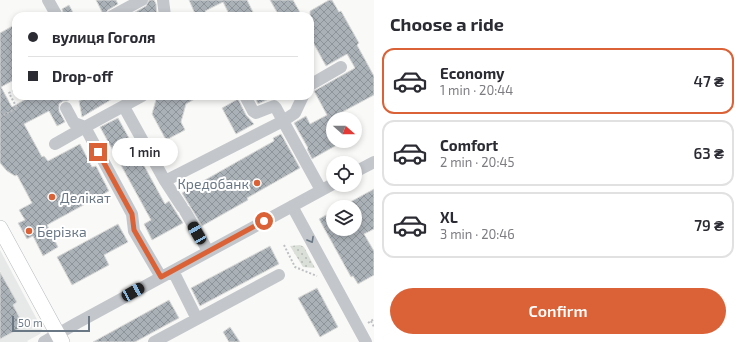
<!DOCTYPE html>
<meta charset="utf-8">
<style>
:root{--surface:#fff;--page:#f2f2f3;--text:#2b2b33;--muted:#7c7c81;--line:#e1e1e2;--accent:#da6236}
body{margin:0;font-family:"Exo 2",sans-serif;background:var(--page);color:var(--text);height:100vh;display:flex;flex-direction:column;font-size:15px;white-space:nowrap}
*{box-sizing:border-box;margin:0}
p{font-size:13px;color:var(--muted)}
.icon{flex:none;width:22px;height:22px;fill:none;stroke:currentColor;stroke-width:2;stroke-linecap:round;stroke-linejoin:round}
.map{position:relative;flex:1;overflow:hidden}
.panel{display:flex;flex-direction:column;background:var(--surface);width:368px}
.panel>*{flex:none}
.hud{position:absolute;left:12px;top:12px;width:302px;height:88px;border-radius:12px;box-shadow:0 2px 6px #0003;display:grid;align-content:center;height:88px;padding:0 16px;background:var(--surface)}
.needle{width:26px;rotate:111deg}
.controls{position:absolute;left:326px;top:112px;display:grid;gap:8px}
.controls a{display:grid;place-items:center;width:36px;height:36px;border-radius:50%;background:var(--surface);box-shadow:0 2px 6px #0003;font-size:20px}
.scale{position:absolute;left:12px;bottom:10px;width:78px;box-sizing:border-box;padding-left:4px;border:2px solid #6a7886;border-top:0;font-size:11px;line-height:14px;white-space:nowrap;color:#6a7886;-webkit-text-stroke:3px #fff;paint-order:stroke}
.end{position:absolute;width:18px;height:18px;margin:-9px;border:5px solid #da6236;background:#fff;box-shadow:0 0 0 2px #fff}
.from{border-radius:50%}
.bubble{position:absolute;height:28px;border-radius:14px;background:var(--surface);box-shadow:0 2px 6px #0003;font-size:13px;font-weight:600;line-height:28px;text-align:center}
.car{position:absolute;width:12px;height:24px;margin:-12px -6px;border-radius:5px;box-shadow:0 0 3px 1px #0007;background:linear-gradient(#222 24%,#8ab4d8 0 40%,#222 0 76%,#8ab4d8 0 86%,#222 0)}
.hud b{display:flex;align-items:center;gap:14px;height:38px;font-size:15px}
.hud b+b{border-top:1px solid var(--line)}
.hud i{width:10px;height:10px;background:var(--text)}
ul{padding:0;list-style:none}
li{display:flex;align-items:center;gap:12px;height:66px;margin:0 8px 6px;padding:0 8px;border:2px solid var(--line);border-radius:12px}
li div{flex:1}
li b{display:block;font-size:15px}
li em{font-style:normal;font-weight:600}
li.on{border-color:var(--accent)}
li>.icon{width:36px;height:36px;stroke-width:1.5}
h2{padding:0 16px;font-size:18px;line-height:48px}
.primary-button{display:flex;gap:8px;margin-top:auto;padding:8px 16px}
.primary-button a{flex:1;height:46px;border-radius:24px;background:var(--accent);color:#fff;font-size:16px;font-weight:600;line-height:46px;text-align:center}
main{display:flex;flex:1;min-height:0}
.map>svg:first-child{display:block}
.built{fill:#e7e8e8}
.grass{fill:url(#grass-dots)}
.building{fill:url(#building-cross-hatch);stroke:#dbdbd9}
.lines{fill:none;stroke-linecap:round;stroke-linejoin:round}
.major-casing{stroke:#b6babe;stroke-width:16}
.path{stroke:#bdbfc2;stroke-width:2;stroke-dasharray:2 2;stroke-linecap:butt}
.minor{stroke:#c3c6ca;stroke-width:12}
.major{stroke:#fff;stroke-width:15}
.oneway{stroke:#6a7886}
.route{stroke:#da6236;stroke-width:5}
.poi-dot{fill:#da6236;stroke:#fff;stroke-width:1.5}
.labels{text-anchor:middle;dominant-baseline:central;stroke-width:4;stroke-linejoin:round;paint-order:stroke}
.poi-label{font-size:14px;fill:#6a7886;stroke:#fff;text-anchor:start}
</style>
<main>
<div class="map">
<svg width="374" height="342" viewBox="0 0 374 342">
<defs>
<pattern id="grass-dots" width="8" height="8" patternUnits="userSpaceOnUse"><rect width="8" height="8" fill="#dadfd8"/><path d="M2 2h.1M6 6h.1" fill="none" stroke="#b5bab5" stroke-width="1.8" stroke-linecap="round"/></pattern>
<pattern id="building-cross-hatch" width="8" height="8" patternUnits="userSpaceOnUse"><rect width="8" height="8" fill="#aab1b7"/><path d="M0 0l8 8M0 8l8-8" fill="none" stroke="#8e959a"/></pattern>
</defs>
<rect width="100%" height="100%" fill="#f9f9f7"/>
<path class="built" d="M0,250L42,329L40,334L27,341L28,342H0V312L17,302L0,271Z"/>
<path class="grass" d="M300,245L304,247L315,268L303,267L290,246Z"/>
<path class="building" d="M96,0H116L118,4L108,10L104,16Z
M149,0H154L156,4L157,16H128L146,6Z
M189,0H247L255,16H230L223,2L205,11L208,16H196Z
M270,0H293L302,16H279Z
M329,0H332L339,12L341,11L359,43L357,45L374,76V95L333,117V141H344L312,159L307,149L308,148L294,123L306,116L310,124L327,115L314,91L355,68L347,54L326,66L310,37V11Z
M69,5L75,16H64L62,9Z
M16,24V79L1,87L12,107L31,96H76L67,101H63L59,104V111L65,122L57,126L49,111L24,124L42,157L44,156L48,161L80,144L92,167L96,166L109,191L47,225L58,247L43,256L33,236L27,239L18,223L25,220L19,210L32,203L17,175L15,176L7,171L0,163V33Z
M88,96H117L82,117L79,101Z
M157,96H200L186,104L181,122L185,130L166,140L152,114Z
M254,96H275L258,104Z
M238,99L246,115L254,124L236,134L222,108Z
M118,118L165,204L169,201L183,223L152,240L144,224L151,220L100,127Z
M281,134L300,168L247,198L248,200L202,226L182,193L265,146L274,141L273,138Z
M374,189V229L364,234L374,251V275L358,284L353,276L351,277L319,219L333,211V229H355V207H341Z
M118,224L128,242L104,255L109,265L72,285L57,257Z
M270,246L279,264L200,306L191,288Z
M0,272L17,302L13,305L24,326L0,339Z
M317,288L338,327L320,337L298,298Z
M169,300L179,318L135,342H93Z
M230,327L240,342H229L223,332Z"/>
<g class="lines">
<defs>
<path id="major" d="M0,228L62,342"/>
</defs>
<use href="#major" class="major-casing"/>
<path class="path" d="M0,117L17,108L9,93L16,89
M284,245L295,267L317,276
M371,321L374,327
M368,323L374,319"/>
<path class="minor" d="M48,0L57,16
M163,0L165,16
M112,16L142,0
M310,85L341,67
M142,96L85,127L132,214L134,231L161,277
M245,96L253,111L256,113L274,106L276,108L283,121L295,113L303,96
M124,107L165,181L283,121L321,190
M55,144L85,127L74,123L66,108
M355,172L374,162
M165,181L182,207
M292,206L366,342
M185,211L208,251
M173,271L197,319L279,275
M44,342L77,323L333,184
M154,342L197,319"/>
<use href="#major" class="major"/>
</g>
<defs><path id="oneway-chevron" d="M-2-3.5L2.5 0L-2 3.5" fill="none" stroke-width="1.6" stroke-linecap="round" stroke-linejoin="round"/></defs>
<use class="oneway" href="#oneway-chevron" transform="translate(311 240) rotate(61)"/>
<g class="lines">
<path class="route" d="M98,152L132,214L134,230L161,277L264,221"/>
</g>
<g class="poi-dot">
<circle cx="257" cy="183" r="4"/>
<circle cx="52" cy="197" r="4"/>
<circle cx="29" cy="231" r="4"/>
</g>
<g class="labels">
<g class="poi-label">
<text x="249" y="183" text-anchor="end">Кредобанк</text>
<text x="60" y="197">Делікат</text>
<text x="37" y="231">Берізка</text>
</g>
</g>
</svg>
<div class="controls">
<a><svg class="needle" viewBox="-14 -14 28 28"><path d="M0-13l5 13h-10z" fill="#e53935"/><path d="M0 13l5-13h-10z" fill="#7c7c81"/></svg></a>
<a><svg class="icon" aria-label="locate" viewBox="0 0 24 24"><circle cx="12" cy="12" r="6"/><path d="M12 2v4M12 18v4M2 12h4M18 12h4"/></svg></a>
<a><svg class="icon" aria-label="layers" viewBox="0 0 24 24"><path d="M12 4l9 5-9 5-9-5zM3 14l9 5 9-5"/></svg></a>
</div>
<div class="scale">50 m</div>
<i class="end from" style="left:264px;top:221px"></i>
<i class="end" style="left:98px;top:152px"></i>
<div class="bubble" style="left:112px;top:138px;width:66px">1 min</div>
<i class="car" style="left:197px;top:233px;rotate:330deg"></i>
<i class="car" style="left:133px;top:292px;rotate:61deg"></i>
<div class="hud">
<b><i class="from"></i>вулиця Гоголя</b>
<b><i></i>Drop-off</b>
</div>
</div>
<section class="panel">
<h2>Choose a ride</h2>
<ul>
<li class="on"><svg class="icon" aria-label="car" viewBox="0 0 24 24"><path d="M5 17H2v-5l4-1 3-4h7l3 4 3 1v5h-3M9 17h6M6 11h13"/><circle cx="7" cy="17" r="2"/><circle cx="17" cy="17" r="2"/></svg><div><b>Economy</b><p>1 min · 20:44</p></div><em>47 ₴</em></li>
<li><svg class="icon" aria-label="car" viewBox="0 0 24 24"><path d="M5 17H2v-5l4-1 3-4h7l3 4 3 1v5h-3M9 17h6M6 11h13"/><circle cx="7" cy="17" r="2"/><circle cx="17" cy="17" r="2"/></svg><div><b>Comfort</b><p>2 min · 20:45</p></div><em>63 ₴</em></li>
<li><svg class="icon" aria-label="car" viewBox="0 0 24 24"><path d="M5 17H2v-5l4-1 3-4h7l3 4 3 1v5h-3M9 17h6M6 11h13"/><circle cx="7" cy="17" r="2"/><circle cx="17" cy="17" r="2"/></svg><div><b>XL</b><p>3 min · 20:46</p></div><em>79 ₴</em></li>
</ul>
<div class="primary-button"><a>Confirm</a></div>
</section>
</main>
